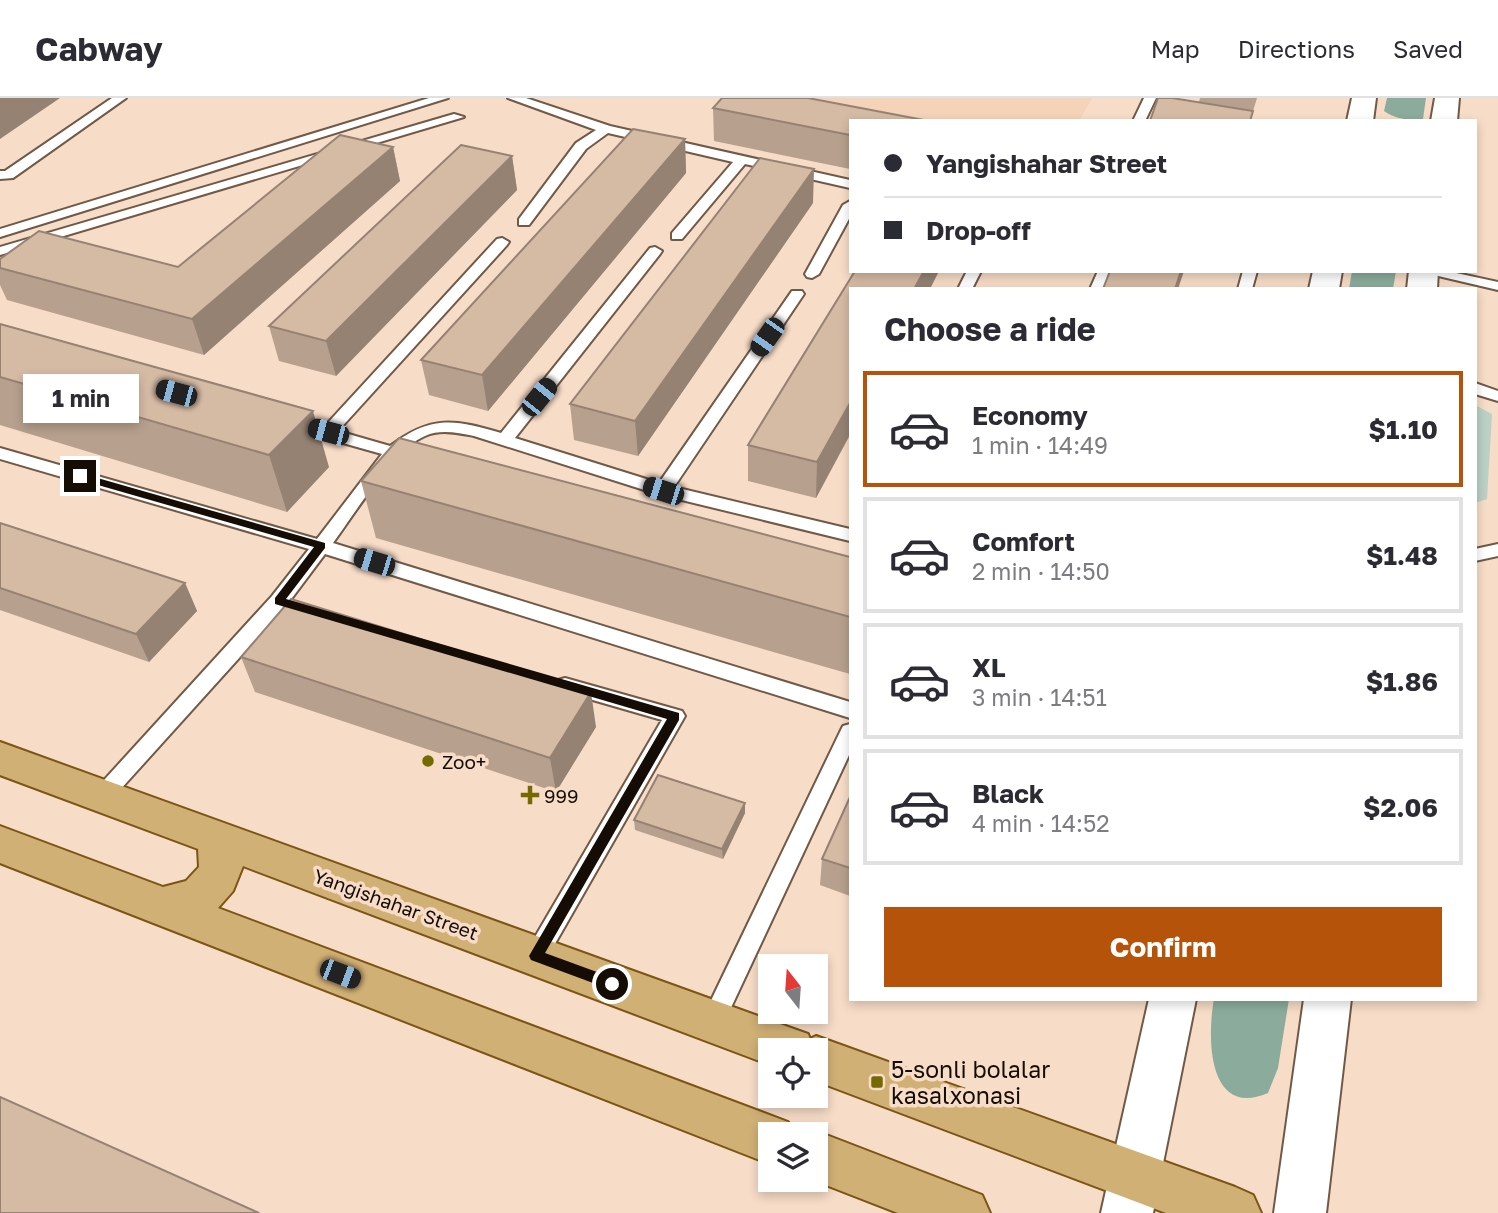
<!DOCTYPE html>
<meta charset="utf-8">
<style>
:root{--surface:#fff;--page:#f7f7f7;--text:#2b2b33;--muted:#7c7c81;--line:#e1e1e2;--accent:#b45309}
body{margin:0;font-family:"Golos Text",sans-serif;background:var(--page);color:var(--text);height:100vh;display:flex;flex-direction:column;font-size:26px;white-space:nowrap}
*{box-sizing:border-box;margin:0}
p{font-size:23px;color:var(--muted)}
.icon{flex:none;width:38px;height:38px;fill:none;stroke:currentColor;stroke-width:2;stroke-linecap:round;stroke-linejoin:round}
.map{position:relative;flex:1;overflow:hidden}
.side{position:absolute;left:849px;top:189px;width:628px;height:714px;display:flex;flex-direction:column;background:var(--surface);border-radius:0px;box-shadow:0 4px 10px #0003}
.side>*{flex:none}
.guide{position:absolute;left:849px;top:21px;width:628px;height:154px;border-radius:0px;box-shadow:0 4px 10px #0003;display:grid;align-content:center;height:154px;padding:0 35px;background:var(--surface)}
.needle{width:46px;rotate:343deg}
.fabs{position:absolute;left:758px;top:856px;display:grid;gap:14px}
.fabs a{display:grid;place-items:center;width:70px;height:70px;border-radius:0px;background:var(--surface);box-shadow:0 4px 10px #0003;font-size:35px}
.end{position:absolute;width:32px;height:32px;margin:-16px;border:9px solid #140c05;background:#fff;box-shadow:0 0 0 4px #fff}
.from{border-radius:50%}
.bubble{position:absolute;height:49px;border-radius:0px;background:var(--surface);box-shadow:0 4px 10px #0003;font-size:23px;font-weight:700;line-height:49px;text-align:center}
.car{position:absolute;width:21px;height:42px;margin:-21px -10px;border-radius:9px;box-shadow:0 0 5px 2px #0007;background:linear-gradient(#222 24%,#8ab4d8 0 40%,#222 0 76%,#8ab4d8 0 86%,#222 0)}
.guide b{display:flex;align-items:center;gap:24px;height:66px;font-size:26px}
.guide b+b{border-top:2px solid var(--line)}
.guide i{width:18px;height:18px;background:var(--text)}
ul{padding:0;list-style:none}
li{display:flex;align-items:center;gap:21px;height:116px;margin:0 14px 10px;padding:0 21px;border:4px solid var(--line);border-radius:0px}
li div{flex:1}
li b{display:block;font-size:26px}
li em{font-style:normal;font-weight:700}
li.current{border-color:var(--accent)}
li>.icon{width:63px;height:63px;stroke-width:1.5}
h2{padding:0 35px;font-size:32px;line-height:84px}
.primary-button{display:flex;gap:14px;margin-top:auto;padding:14px 35px}
.primary-button a{flex:1;height:80px;border-radius:0px;background:var(--accent);color:#fff;font-size:28px;font-weight:700;line-height:80px;text-align:center}
header{display:flex;align-items:center;gap:42px;box-sizing:border-box;height:98px;padding:0 35px;background:var(--surface);border-bottom:2px solid var(--line)}
header strong{font-size:33px}
nav{display:flex;gap:38px;margin-inline-start:auto;font-size:24px}
.map>svg:first-child{display:block}
.built{fill:#f4d3b8}
.green{fill:#bbd0c6}
.forest{fill:#8bac9c}
.lines{fill:none;stroke-linecap:round;stroke-linejoin:round}
.lane-casing{stroke:#705947;stroke-width:4}
.secondary-casing{stroke:#705947;stroke-width:4}
.primary-casing{stroke:#7b5513;stroke-width:4}
.lane{fill:#fff;fill-rule:evenodd}
.secondary{fill:#fff;fill-rule:evenodd}
.primary{fill:#d1b076;fill-rule:evenodd}
.wall{fill:#b7a08d}
.shaded-wall{fill:#958273}
.building{fill:#d5baa4;stroke:#958273;stroke-width:2}
.route{fill:#140c05}
.poi-dot{fill:#756a01;stroke:#f7dcc7;stroke-width:2.5}
.labels{text-anchor:middle;dominant-baseline:central;stroke-width:7;stroke-linejoin:round;paint-order:stroke}
.poi-label{font-size:19px;fill:#140c05;stroke:#f7dcc7;text-anchor:start}
.street-label{font-size:19px;fill:#140c05;stroke:#f7dcc7}
.near-poi-label{font-size:23px;fill:#140c05;stroke:#f7dcc7;text-anchor:start}
</style>
<header>
<strong>Cabway</strong>
<nav><a>Map</a><a>Directions</a><a>Saved</a></nav>
</header>
<div class="map">
<svg width="1498" height="1115" viewBox="0 0 1498 1115">
<rect width="100%" height="100%" fill="#f7dcc7"/>
<path class="built" d="M725,0H1092L1079,23H850Z"/>
<path class="green" d="M1475,307L1492,316L1487,401L1475,405Z"/>
<path class="forest" d="M1387,0H1426L1423,21C1409,23 1396,21 1384,13Z
M1352,173H1396L1393,191H1349Z
M1214,901H1289L1278,970L1268,995C1207,1021 1207,938 1214,901Z"/>
<g class="lines">
<defs>
<path id="lane" d="M112,0H126L13,80L0,81V73H5Z
M429,0H448L0,139V131Z
M508,0H526L610,28L850,82V90L745,66L682,141H672V135L733,64L608,35L586,51L529,127H519V121L576,45L596,32Z
M1144,0H1156L1145,23H1133Z
M454,16L464,19L0,157V149Z
M850,103V119L819,176L812,180L807,179L805,176L843,107Z
M502,140L509,144L507,147L338,333L390,348C431,317 454,321 501,335L650,150L655,149L662,153L660,156L515,340L659,385L792,193H802L804,196L674,389L850,431V443L657,396L474,338C457,335 441,331 425,338C395,350 353,418 333,445L850,604V620L325,456L286,508L109,704L102,706L95,704L92,698L95,692L272,498L309,451L0,361V350L317,441L382,356L286,329L284,325L292,320L324,329L497,141Z
M967,173H981L972,191H958Z
M1098,173H1112L1104,191H1090Z
M1243,173H1257L1252,191H1238Z
M1417,173H1447L1498,184V192Z
M1475,285L1498,293V303L1475,296Z
M1498,446V458L1475,463V451Z
M565,580L682,613L685,618L544,865L536,868L528,865L525,858L528,851L662,622L558,592L555,587L558,582Z
M850,626V655L721,931L713,934L705,931L701,923L705,915L840,634L843,628Z"/>
<path id="secondary" d="M1352,0H1376L1373,23H1347Z
M1435,0H1459L1457,23H1431Z
M1313,173H1342L1339,191H1309Z
M1409,173H1438L1437,191H1407Z
M1149,901H1196L1153,1115H1101Z
M1304,901H1351L1326,1115H1274Z"/>
<path id="primary" d="M0,644L791,930L808,936L810,941L816,938L1235,1089L1253,1097L1261,1115H1166L816,983V952H770V967L243,768L233,793L218,810L788,1024L793,1036H770V1066L0,765V728L163,789L186,783L199,769L198,751L0,677Z
M816,1033L982,1097L990,1115H898L813,1082H816V1036H809Z"/>
</defs>
<use href="#lane" class="lane-casing"/>
<use href="#secondary" class="secondary-casing"/>
<use href="#primary" class="primary-casing"/>
<use href="#lane" class="lane"/>
<use href="#secondary" class="secondary"/>
<use href="#primary" class="primary"/>
</g>
<path class="wall" d="M1200,0H1257L1250,23L1199,4Z
M713,10L850,23V71L714,43Z
M685,41L686,75L488,313L429,297L421,262Z
M393,49L400,83L204,257L7,202L0,187V161L178,169Z
M512,58L517,92L336,278L279,263L269,228Z
M813,105L638,358L574,342L570,306Z
M855,173H939L816,400L748,383V347Z
M0,226L329,369L287,414L0,327Z
M361,383L850,459V576L376,440Z
M0,425L185,485L197,513L149,564L0,512Z
M241,559L596,629L556,694L255,594Z
M850,699V798L820,787L822,761Z
M745,715L723,761L635,732L634,722Z"/>
<path class="shaded-wall" d="M0,0H60L0,41Z
M685,41L686,75L488,313L482,277Z
M393,49L400,83L204,257L192,221Z
M512,58L517,92L336,278L326,243Z
M814,71L813,105L638,358L635,323Z
M924,173H939L930,191H914Z
M1181,173H1184L1178,191H1175Z
M850,305V336L816,400L817,364Z
M313,313L329,369L287,414L269,357Z
M185,485L197,513L149,564L136,536Z
M591,594L596,629L556,694L550,660Z
M745,705V715L723,761L722,751Z"/>
<path class="building" d="M722,0H808L929,23H850V37L713,10Z
M1158,0H1172L1253,13L1250,23H1150Z
M633,31L685,41L482,277L421,262Z
M340,37L393,49L192,221L0,170V161L39,133L178,169Z
M461,47L512,58L326,243L269,228Z
M760,60L814,71L635,323L570,306Z
M855,173H924L914,191H850V305L817,364L748,347Z
M1110,173H1181L1175,191H1103Z
M0,226L313,313L269,357L0,279Z
M399,340L850,459V519L361,383Z
M0,425L185,485L136,536L0,490Z
M291,501L591,594L550,660L241,559Z
M658,677L745,705L722,751L634,722Z
M850,699V770L822,761Z
M0,999L259,1115H0Z"/>
<path class="route" d="M80,375L325,445V450L286,501L679,615V622L545,855L616,881V890L612,892L531,862L529,858L667,621L275,506V500L314,449L77,381L75,378Z"/>
<g class="poi-dot">
<circle cx="428" cy="663" r="7"/>
<path d="M526.5 686.5h7v7h7v7h-7v7h-7v-7h-7v-7h7z"/>
<rect x="870" y="977" width="14" height="14" rx="3.5"/>
</g>
<g class="labels">
<g class="poi-label">
<text x="442" y="663">Zoo+</text>
<text x="544" y="697">999</text>
</g>
<g class="street-label">
<text transform="translate(396 806) rotate(20)">Yangishahar Street</text>
</g>
<g class="near-poi-label">
<text x="891" y="971">5-sonli bolalar<tspan x="891" dy="26">kasalxonasi</tspan></text>
</g>
</g>
</svg>
<div class="fabs">
<a><svg class="needle" viewBox="-14 -14 28 28"><path d="M0-13l5 13h-10z" fill="#e53935"/><path d="M0 13l5-13h-10z" fill="#7c7c81"/></svg></a>
<a><svg class="icon" aria-label="locate" viewBox="0 0 24 24"><circle cx="12" cy="12" r="6"/><path d="M12 2v4M12 18v4M2 12h4M18 12h4"/></svg></a>
<a><svg class="icon" aria-label="layers" viewBox="0 0 24 24"><path d="M12 4l9 5-9 5-9-5zM3 14l9 5 9-5"/></svg></a>
</div>
<i class="end from" style="left:612px;top:886px"></i>
<i class="end" style="left:80px;top:378px"></i>
<div class="bubble" style="left:23px;top:276px;width:116px">1 min</div>
<i class="car" style="left:767px;top:239px;rotate:215deg"></i>
<i class="car" style="left:176px;top:295px;rotate:285deg"></i>
<i class="car" style="left:539px;top:299px;rotate:39deg"></i>
<i class="car" style="left:328px;top:334px;rotate:285deg"></i>
<i class="car" style="left:663px;top:393px;rotate:288deg"></i>
<i class="car" style="left:374px;top:464px;rotate:287deg"></i>
<i class="car" style="left:340px;top:876px;rotate:111deg"></i>
<div class="guide">
<b><i class="from"></i>Yangishahar Street</b>
<b><i></i>Drop-off</b>
</div>
<section class="side">
<h2>Choose a ride</h2>
<ul>
<li class="current"><svg class="icon" aria-label="car" viewBox="0 0 24 24"><path d="M5 17H2v-5l4-1 3-4h7l3 4 3 1v5h-3M9 17h6M6 11h13"/><circle cx="7" cy="17" r="2"/><circle cx="17" cy="17" r="2"/></svg><div><b>Economy</b><p>1 min · 14:49</p></div><em>$1.10</em></li>
<li><svg class="icon" aria-label="car" viewBox="0 0 24 24"><path d="M5 17H2v-5l4-1 3-4h7l3 4 3 1v5h-3M9 17h6M6 11h13"/><circle cx="7" cy="17" r="2"/><circle cx="17" cy="17" r="2"/></svg><div><b>Comfort</b><p>2 min · 14:50</p></div><em>$1.48</em></li>
<li><svg class="icon" aria-label="car" viewBox="0 0 24 24"><path d="M5 17H2v-5l4-1 3-4h7l3 4 3 1v5h-3M9 17h6M6 11h13"/><circle cx="7" cy="17" r="2"/><circle cx="17" cy="17" r="2"/></svg><div><b>XL</b><p>3 min · 14:51</p></div><em>$1.86</em></li>
<li><svg class="icon" aria-label="car" viewBox="0 0 24 24"><path d="M5 17H2v-5l4-1 3-4h7l3 4 3 1v5h-3M9 17h6M6 11h13"/><circle cx="7" cy="17" r="2"/><circle cx="17" cy="17" r="2"/></svg><div><b>Black</b><p>4 min · 14:52</p></div><em>$2.06</em></li>
</ul>
<div class="primary-button"><a>Confirm</a></div>
</section>
</div>
